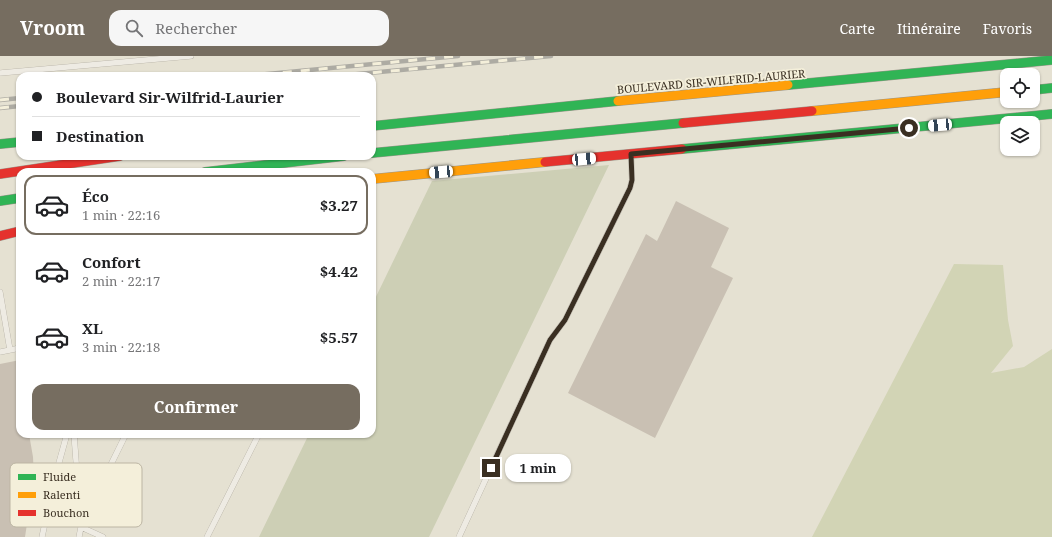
<!DOCTYPE html>
<html lang="fr">
<meta charset="utf-8">
<style>
:root{--surface:#fff;--page:#f6f6f6;--text:#202124;--muted:#757577;--line:#e0e0e0;--accent:#766d60}
body{margin:0;font-family:"Noto Serif",serif;background:var(--page);color:var(--text);height:100vh;display:flex;flex-direction:column;font-size:15px;white-space:nowrap}
*{box-sizing:border-box;margin:0}
p{font-size:13px;color:var(--muted)}
.icon{flex:none;width:22px;height:22px;fill:none;stroke:currentColor;stroke-width:2;stroke-linecap:round;stroke-linejoin:round}
.map{position:relative;flex:1;overflow:hidden}
.panel{position:absolute;left:16px;top:112px;width:360px;height:270px;display:flex;flex-direction:column;background:var(--surface);border-radius:12px;box-shadow:0 1px 3px #0004}
.panel>*{flex:none}
.guide{position:absolute;left:16px;top:16px;width:360px;height:88px;border-radius:12px;box-shadow:0 1px 3px #0004;display:grid;align-content:center;height:88px;padding:0 16px;background:var(--surface)}
.tools{position:absolute;left:1000px;top:12px;display:grid;gap:8px}
.tools a{display:grid;place-items:center;width:40px;height:40px;border-radius:8px;background:var(--surface);box-shadow:0 1px 3px #0004;font-size:20px}
.end{position:absolute;width:18px;height:18px;margin:-9px;border:5px solid #3a2f22;background:#fff;box-shadow:0 0 0 2px #fff}
.from{border-radius:50%}
.bubble{position:absolute;height:28px;border-radius:12px;background:var(--surface);box-shadow:0 1px 3px #0004;font-size:13px;font-weight:700;line-height:28px;text-align:center}
.car{position:absolute;width:12px;height:24px;margin:-12px -6px;border-radius:5px;box-shadow:0 0 3px 1px #0007;background:linear-gradient(#fff 24%,#345 0 40%,#fff 0 76%,#345 0 86%,#fff 0)}
.guide b{display:flex;align-items:center;gap:14px;height:38px;font-size:15px}
.guide b+b{border-top:1px solid var(--line)}
.guide i{width:10px;height:10px;background:var(--text)}
ul{padding:7px 0 0;list-style:none}
li{display:flex;align-items:center;gap:12px;height:60px;margin:0 8px 6px;padding:0 8px;border:2px solid transparent;border-radius:12px}
li div{flex:1}
li b{display:block;font-size:15px}
li em{font-style:normal;font-weight:700}
li.on{border-color:var(--accent)}
li>.icon{width:36px;height:36px;stroke-width:1.5}
.primary-button{display:flex;gap:8px;margin-top:auto;padding:8px 16px}
.primary-button a{flex:1;height:46px;border-radius:12px;background:var(--accent);color:#fff;font-size:16px;font-weight:700;line-height:46px;text-align:center}
header{display:flex;align-items:center;gap:24px;box-sizing:border-box;height:56px;padding:0 20px;background:var(--accent);color:#fff}
header strong{font-size:19px}
nav{display:flex;gap:22px;margin-inline-start:auto;font-size:14px}
.search{width:280px;height:36px;background:var(--page);display:flex;align-items:center;gap:10px;box-sizing:border-box;padding:0 14px;border-radius:12px;color:var(--muted);font-size:15px}
.map>svg:first-child{display:block}
.green{fill:#d2d4b5}
.cemetery{fill:#cdcfb5}
.building{fill:#c9c0b3}
.lines{fill:none;stroke-linecap:round;stroke-linejoin:round}
.lane-casing{stroke:#aba69a;stroke-width:6}
.fast-casing{stroke:#9a958a;stroke-width:10}
.slow-casing{stroke:#9a958a;stroke-width:10}
.jam-casing{stroke:#9a958a;stroke-width:10}
.lane{stroke:#eeebe3;stroke-width:5.5}
.fast{stroke:#30b455;stroke-width:9}
.slow{stroke:#ff9f0a;stroke-width:9}
.jam{stroke:#e5322d;stroke-width:9}
.rail-casing{stroke:#adaba3;stroke-width:4.5}
.rail{stroke:#f4efda;stroke-width:3;stroke-dasharray:9;stroke-linecap:butt}
.route{stroke:#3a2f22;stroke-width:5}
.labels{text-anchor:middle;dominant-baseline:central;stroke-width:3.5;stroke-linejoin:round;paint-order:stroke}
.street-label{font-size:11px;fill:#3a2f22;stroke:#f4efda}
.key{fill:#f4efda;stroke:#bcb5a3;stroke-width:1}
.key-label{font-size:11px;fill:#3a2f22}
</style>
<header>
<strong>Vroom</strong>
<div class="search"><svg class="icon" aria-label="search" viewBox="0 0 24 24"><circle cx="10" cy="10" r="6"/><path d="M15 15l6 6"/></svg>Rechercher</div>
<nav><a>Carte</a><a>Itinéraire</a><a>Favoris</a></nav>
</header>
<div class="map">
<svg width="1052" height="481" viewBox="0 0 1052 481">
<rect width="100%" height="100%" fill="#e5e1d2"/>
<path class="green" d="M954,208L1003,209L1008,264L1013,290L991,317L1024,311L1052,293V481H812Z"/>
<path class="cemetery" d="M609,109L429,481H259L309,378H372V249L432,125Z"/>
<path class="building" d="M676,145L729,172L711,211L733,222L655,382L568,337L646,178L657,185Z
M20,304V378H29L33,401L34,422L25,481H0V308Z"/>
<g class="lines">
<defs>
<path id="lane" d="M0,17L191,0
M0,236L10,294
M0,296L20,292
M74,378L81,471L79,481
M81,469L126,378
M81,471L103,481
M42,481L55,421L67,378
M207,481L259,378
M459,481L550,284L565,264L630,132L632,124L631,99"/>
<path id="fast" d="M788,29L1052,4
M1033,34L1052,32
M372,70L618,45
M0,88L20,86
M682,93L1052,58
M372,97L683,67
M205,116L344,100
M0,145L20,142"/>
<path id="slow" d="M618,45L788,29
M812,55L1007,36
M372,123L545,106"/>
<path id="jam" d="M683,67L812,55
M545,106L682,93
M0,118L120,100
M0,180L20,175"/>
</defs>
<use href="#lane" class="lane-casing"/>
<use href="#fast" class="fast-casing"/>
<use href="#slow" class="slow-casing"/>
<use href="#jam" class="jam-casing"/>
<use href="#lane" class="lane"/>
<use href="#fast" class="fast"/>
<use href="#slow" class="slow"/>
<use href="#jam" class="jam"/>
<defs>
<path id="rail" d="M247,20L458,0
M337,20L551,0
M0,44L20,42
M0,52L20,50"/>
</defs>
<use href="#rail" class="rail-casing"/>
<use href="#rail" class="rail"/>
</g>
<g class="lines">
<path class="route" d="M491,412L550,284L565,264L630,132L632,124L631,98L909,72"/>
</g>
<g class="labels">
<g class="street-label">
<text transform="translate(711 25) rotate(-5)">BOULEVARD SIR-WILFRID-LAURIER</text>
</g>
</g>
<rect x="10" y="407" width="132" height="64" rx="6" class="key"/>
<rect x="18" y="418" width="18" height="6" fill="#30b455"/>
<rect x="18" y="436" width="18" height="6" fill="#ff9f0a"/>
<rect x="18" y="454" width="18" height="6" fill="#e5322d"/>
<g class="key-label">
<text x="43" y="425">Fluide</text>
<text x="43" y="443">Ralenti</text>
<text x="43" y="461">Bouchon</text>
</g>
</svg>
<div class="tools">
<a><svg class="icon" aria-label="locate" viewBox="0 0 24 24"><circle cx="12" cy="12" r="6"/><path d="M12 2v4M12 18v4M2 12h4M18 12h4"/></svg></a>
<a><svg class="icon" aria-label="layers" viewBox="0 0 24 24"><path d="M12 4l9 5-9 5-9-5zM3 14l9 5 9-5"/></svg></a>
</div>
<i class="end from" style="left:909px;top:72px"></i>
<i class="end" style="left:491px;top:412px"></i>
<div class="bubble" style="left:505px;top:398px;width:66px">1 min</div>
<i class="car" style="left:940px;top:69px;rotate:265deg"></i>
<i class="car" style="left:584px;top:103px;rotate:85deg"></i>
<i class="car" style="left:441px;top:116px;rotate:265deg"></i>
<div class="guide">
<b><i class="from"></i>Boulevard Sir-Wilfrid-Laurier</b>
<b><i></i>Destination</b>
</div>
<section class="panel">
<ul>
<li class="on"><svg class="icon" aria-label="car" viewBox="0 0 24 24"><path d="M5 17H2v-5l4-1 3-4h7l3 4 3 1v5h-3M9 17h6M6 11h13"/><circle cx="7" cy="17" r="2"/><circle cx="17" cy="17" r="2"/></svg><div><b>Éco</b><p>1 min · 22:16</p></div><em>$3.27</em></li>
<li><svg class="icon" aria-label="car" viewBox="0 0 24 24"><path d="M5 17H2v-5l4-1 3-4h7l3 4 3 1v5h-3M9 17h6M6 11h13"/><circle cx="7" cy="17" r="2"/><circle cx="17" cy="17" r="2"/></svg><div><b>Confort</b><p>2 min · 22:17</p></div><em>$4.42</em></li>
<li><svg class="icon" aria-label="car" viewBox="0 0 24 24"><path d="M5 17H2v-5l4-1 3-4h7l3 4 3 1v5h-3M9 17h6M6 11h13"/><circle cx="7" cy="17" r="2"/><circle cx="17" cy="17" r="2"/></svg><div><b>XL</b><p>3 min · 22:18</p></div><em>$5.57</em></li>
</ul>
<div class="primary-button"><a>Confirmer</a></div>
</section>
</div>
